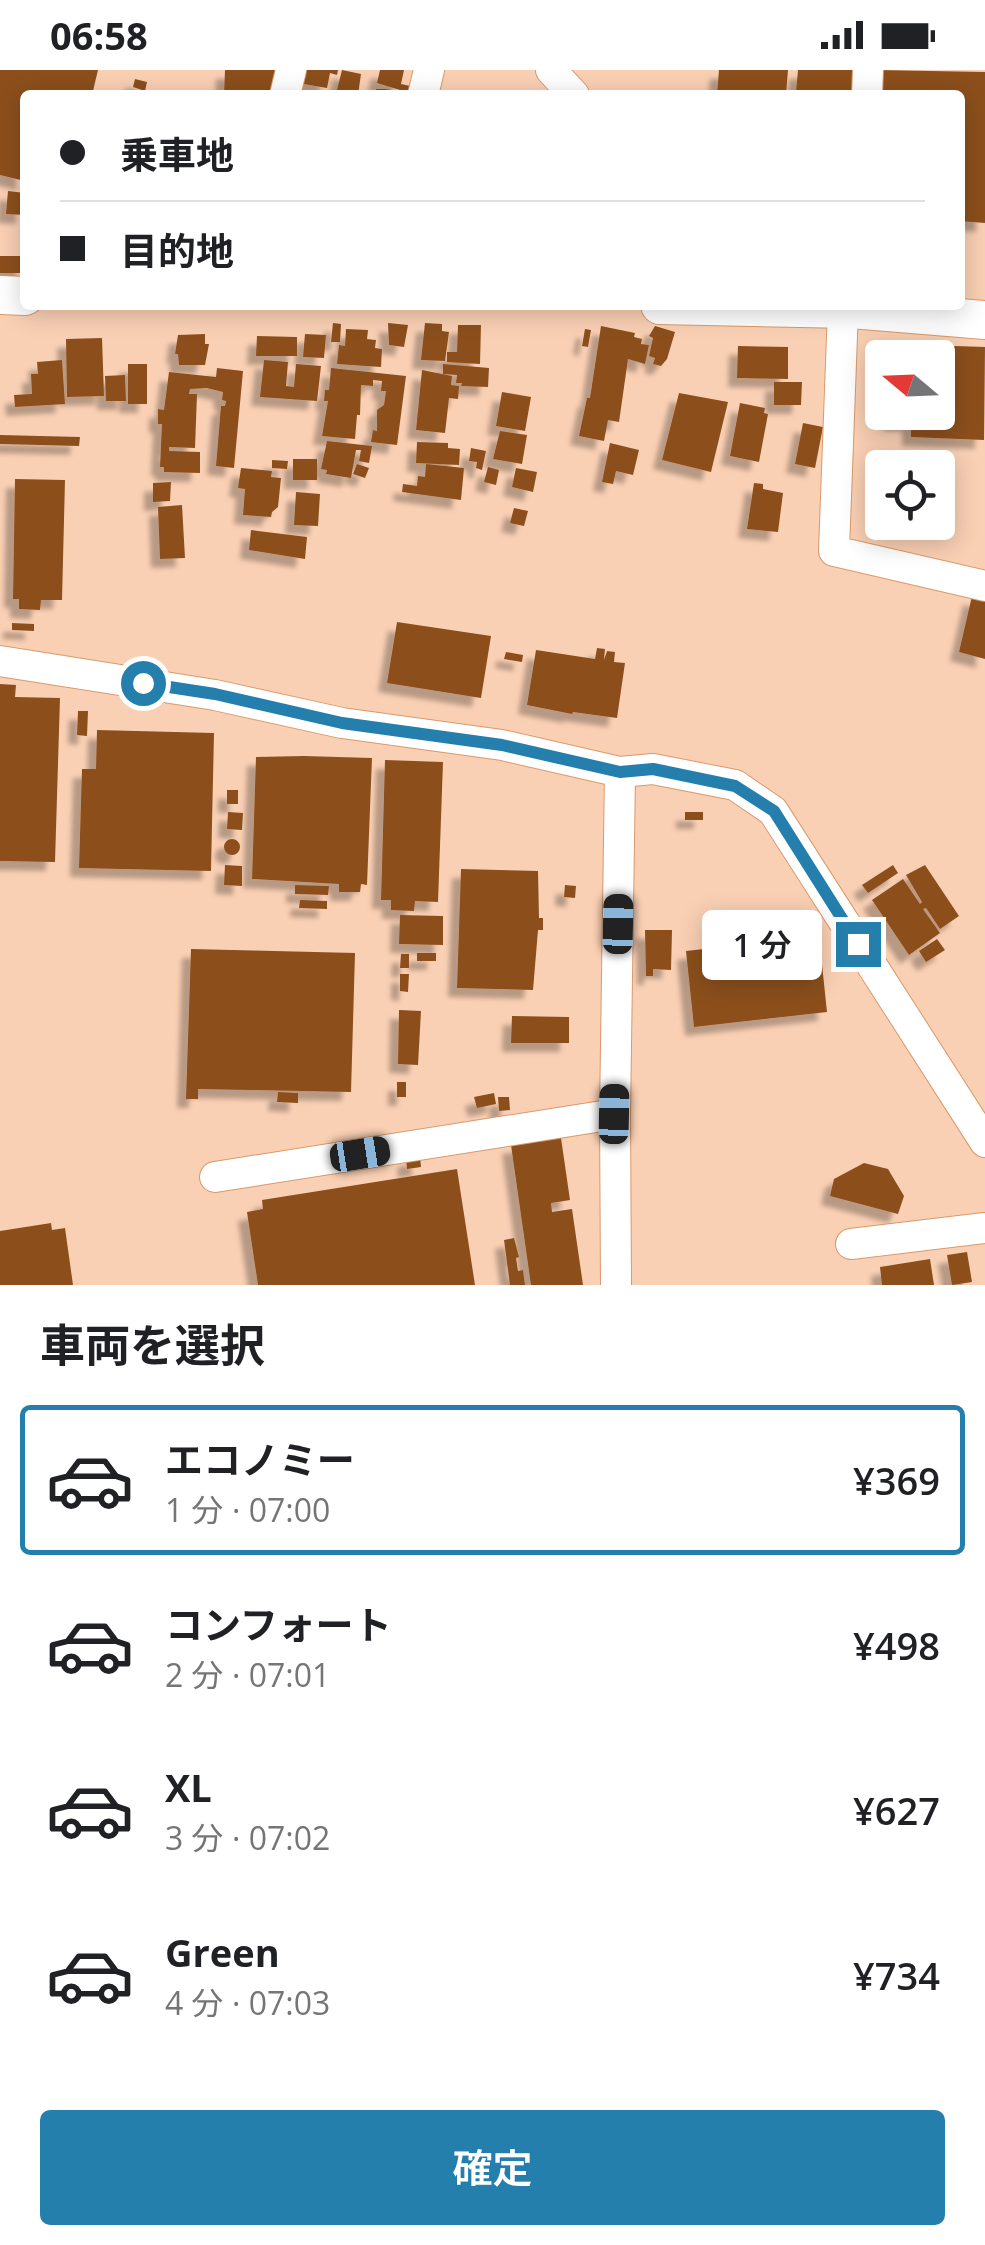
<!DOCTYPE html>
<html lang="ja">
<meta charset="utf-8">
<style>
:root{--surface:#fff;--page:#f2f2f2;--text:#202124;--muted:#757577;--line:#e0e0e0;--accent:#247fad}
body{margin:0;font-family:"Open Sans","Noto Sans JP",sans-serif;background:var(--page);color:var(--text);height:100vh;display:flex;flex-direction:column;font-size:38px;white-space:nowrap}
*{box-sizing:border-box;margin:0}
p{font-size:32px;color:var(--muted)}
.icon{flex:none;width:55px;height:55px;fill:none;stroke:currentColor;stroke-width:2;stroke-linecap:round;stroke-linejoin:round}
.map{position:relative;height:1215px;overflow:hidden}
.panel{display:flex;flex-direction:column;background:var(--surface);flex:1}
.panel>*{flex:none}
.top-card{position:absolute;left:20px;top:20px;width:945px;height:220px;border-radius:10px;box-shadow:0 5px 25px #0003;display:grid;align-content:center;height:220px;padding:0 40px;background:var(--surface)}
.needle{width:65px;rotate:289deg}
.fabs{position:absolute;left:865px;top:270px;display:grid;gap:20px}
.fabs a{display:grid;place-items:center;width:90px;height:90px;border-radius:10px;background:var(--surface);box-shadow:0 5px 25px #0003;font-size:50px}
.end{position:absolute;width:45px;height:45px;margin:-22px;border:12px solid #247fad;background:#fff;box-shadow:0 0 0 5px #fff}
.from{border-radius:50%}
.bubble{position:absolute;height:70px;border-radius:10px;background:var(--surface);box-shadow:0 5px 25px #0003;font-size:32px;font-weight:600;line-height:70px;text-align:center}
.car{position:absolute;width:30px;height:60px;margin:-30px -15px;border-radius:12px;box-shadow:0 0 8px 2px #0007;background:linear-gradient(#222 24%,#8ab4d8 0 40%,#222 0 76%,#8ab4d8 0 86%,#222 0)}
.top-card b{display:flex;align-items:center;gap:35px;height:95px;font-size:38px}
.top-card b+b{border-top:2px solid var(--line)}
.top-card i{width:25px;height:25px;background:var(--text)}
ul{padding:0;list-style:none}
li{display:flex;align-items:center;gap:30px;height:150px;margin:0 20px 15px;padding:0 20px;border:5px solid transparent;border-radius:10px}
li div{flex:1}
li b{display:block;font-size:38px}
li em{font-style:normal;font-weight:600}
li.selected{border-color:var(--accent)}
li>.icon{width:90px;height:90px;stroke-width:1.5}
h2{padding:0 40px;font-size:45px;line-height:120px}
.cta{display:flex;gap:20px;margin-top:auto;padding:20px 40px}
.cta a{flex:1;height:115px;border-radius:10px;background:var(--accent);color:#fff;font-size:40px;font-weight:600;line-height:115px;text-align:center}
.status{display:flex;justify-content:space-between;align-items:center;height:70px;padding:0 50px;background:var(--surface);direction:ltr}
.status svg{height:28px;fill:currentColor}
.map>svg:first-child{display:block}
.building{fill:#8c4f1e;filter:url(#shadow)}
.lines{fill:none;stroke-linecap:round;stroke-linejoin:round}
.minor-casing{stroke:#da996a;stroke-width:32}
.major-casing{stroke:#da996a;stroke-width:40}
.minor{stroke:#fff;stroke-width:30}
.major{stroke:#fff;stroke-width:38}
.route{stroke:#247fad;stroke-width:12}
</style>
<div class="status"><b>06:58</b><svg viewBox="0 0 49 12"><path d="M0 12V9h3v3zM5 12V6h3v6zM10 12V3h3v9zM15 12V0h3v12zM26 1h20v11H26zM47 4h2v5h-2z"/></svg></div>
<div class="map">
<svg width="985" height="1215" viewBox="0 0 985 1215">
<defs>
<filter id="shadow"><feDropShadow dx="-9" dy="9" stdDeviation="2.5" flood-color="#0004"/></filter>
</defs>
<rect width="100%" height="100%" fill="#fad0b4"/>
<path class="building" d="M0,0H98L92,25H25V111L0,105Z
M225,0H279L273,25H224Z
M301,0H338L337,5L330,3L327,18L298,13Z
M342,0L361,4L358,25H342L343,21L337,20Z
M380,0H404L401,14L415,17L413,24L377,13Z
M719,0H788L786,25H717Z
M798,0H855L853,25H788V21L796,22Z
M877,0L985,2V153L960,151V25H876Z
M135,9L147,12L145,21L133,17Z
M376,19H385L398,21L397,25H375Z
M8,121L25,123V145L6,144Z
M0,186H25V203H0Z
M333,253L341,254L340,272H331Z
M388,253L408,255L404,277L389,275Z
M425,253L442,254V261L449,262L445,291L421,290Z
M458,255H481L480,294L447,292V282H457Z
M601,256L635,263L634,267L642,269L641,274L649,275L645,294L628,289L619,352L608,350L604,371L579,366L587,328H590Z
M655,256L675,262L667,289L661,296L653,294L655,288L649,286L653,268L649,266Z
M346,259L368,260L367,269L376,270L375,278L382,279L381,297L337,294L339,275L345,276Z
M585,259L591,260L588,277L582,276Z
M205,264V274H209L205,295H179L178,284H175L178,265Z
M305,264L326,265L324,288L303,287Z
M257,266L297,267V286H256Z
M102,268L104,326L67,327L66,269Z
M895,274L985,277L984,370L911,367V352H892L893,342H938V288H895Z
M738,276L788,277V309L737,308Z
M62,290L65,334L15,337L14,325L32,324L31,304H38L37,292Z
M264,290L288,292L286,316L294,317L296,294L321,296L317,331L260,327Z
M128,294H147V334H128Z
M443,294L489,298L488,317L461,316L462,313H456L457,305L443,304Z
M217,298L243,301L234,398L216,396L221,336H225L226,331L222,330L223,322L207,318L190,319L189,324H197L195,378L169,377V381L200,382V403L164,402V397H160L162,354H158V339L164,340L169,302L216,307Z
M331,298L406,306L397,375L371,372L373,360L377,361V340L384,335L386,321H381L382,311L373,310V316L361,315L360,345H357L355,369L322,366L328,331H324L325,320H329Z
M422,300L452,306L451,315L459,316L458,329L449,328L445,363L416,360Z
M125,305L126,331H106L105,306Z
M774,312H802L801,335H774Z
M502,322L531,327L525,361L496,356Z
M679,323L728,332L711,402L662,390Z
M740,333L765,338L764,343L768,344L759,392L730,386Z
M803,353L823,357L815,398L795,394Z
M500,361L527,365L522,394L493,389Z
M0,365L80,367L79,376L0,374Z
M327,371L372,376L369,393L359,391L361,380H356L351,408L326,404L327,400L321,399Z
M417,372L448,373V378L460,379L459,395L416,393Z
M610,373L639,380L633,405L616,401L613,414L602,412Z
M471,378L486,381L482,400L476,398L477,392L469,391Z
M293,389H317V410H293Z
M272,390L288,391L287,399L272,398Z
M357,394L369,398L365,408L353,404Z
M426,394L464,398L461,430L402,422L403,414L417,416L418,406L425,407Z
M488,397L499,400L496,415L484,412Z
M241,398L272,401L271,407L281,408L278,437L272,442L271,447L243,445L245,419L238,418Z
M516,398L537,402L533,422L512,417Z
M15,409L65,410L62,530H41L40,540L19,539V529H13Z
M171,412L170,431L153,432V413Z
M754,413L763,414V419L783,423L778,462L747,459Z
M296,422L320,424L318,456L294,455Z
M182,435L185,488L160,489L158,437Z
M514,438L528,441L524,456L510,453Z
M251,460L307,467L305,489L249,480Z
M972,526L985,529V589L959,582Z
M397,552L491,566L481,628L387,613Z
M12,553L34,554V561L12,560Z
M597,578L605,579L604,590L607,581L615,582L614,592L625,593L617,648L573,642L572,644L527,635L536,580L595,589Z
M506,582L523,585L522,592L504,589Z
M0,614L16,615L15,627L60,628L55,792L0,791Z
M78,641H88L87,666L77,665Z
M97,660L214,663L211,801L79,798L82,699H96Z
M304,686L372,688L367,815L361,814L360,822H339V814L252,809L256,687Z
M385,690L443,692L438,832L415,831L414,841L391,840V830H381Z
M227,720H238V734H227Z
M228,742L243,743L242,760L227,759Z
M685,742H703V750H685Z
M224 777a8 8 0 1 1 16 0a8 8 0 1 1-16 0Z
M225,795L242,796V816L224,815Z
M893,795L898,803L868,823L862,815Z
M925,795L959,846L940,859L926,838L923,839L940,863L909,885L872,830L903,809L920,834L922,832L906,805Z
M461,799L538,801L539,848H543V860H538L533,920L457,918Z
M295,815L329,816L328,825L295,824Z
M565,815L576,816L575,828L564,827Z
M300,830L327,831V839L299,838Z
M400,845L443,846V875L399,874Z
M645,860H672L671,900L653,899V906H646Z
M819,866L827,942L694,957L686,881Z
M937,869L945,880L926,892L919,881Z
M191,879L355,883L351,1022L198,1019V1029H186Z
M417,883H436V891H417Z
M401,884H409V898H400Z
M400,904H409L408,922L400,921Z
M399,940L421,941L418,995L398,994Z
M512,946L569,947V973H511Z
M397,1012H406V1027H397Z
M278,1022L298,1023V1033L277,1032Z
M494,1023L496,1034L477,1038L474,1027Z
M498,1027H509L510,1040L499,1041Z
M561,1068L570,1130L551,1133L552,1142L572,1139L583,1215H531L511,1075Z
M420,1086L421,1097L407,1099L406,1088Z
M864,1093L888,1099L904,1126L898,1144L830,1126L834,1109Z
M457,1099L475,1215H258L247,1142L263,1139L262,1130Z
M51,1153L52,1160L65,1158L73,1215H0V1161Z
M514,1168L519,1187L516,1188L518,1201L523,1200L525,1215H510L504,1170Z
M967,1182L972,1212L952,1215L947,1185Z
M930,1189L934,1215H882L880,1197Z"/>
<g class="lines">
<defs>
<path id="minor" d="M551,0L574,25
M285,25L291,0
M423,25L429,0
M867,25L868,0
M843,239L834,481L985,516
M0,591L215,625L342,653L502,675L620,702
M615,1044L616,1215
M215,1107L615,1044L620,702L653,699L735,715L773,741L985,1072
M851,1174L985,1158"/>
<path id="major" d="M0,225L25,226
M660,235L851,239L985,250"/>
</defs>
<use href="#minor" class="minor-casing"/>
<use href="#major" class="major-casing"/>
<use href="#minor" class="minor"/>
<use href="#major" class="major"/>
</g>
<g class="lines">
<path class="route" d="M143,613L215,624L342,653L502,675L620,702L653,699L735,716L774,741L858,874"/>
</g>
</svg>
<div class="fabs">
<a><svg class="needle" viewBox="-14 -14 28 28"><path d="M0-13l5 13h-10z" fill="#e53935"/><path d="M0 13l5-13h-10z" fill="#757577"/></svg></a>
<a><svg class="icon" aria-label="locate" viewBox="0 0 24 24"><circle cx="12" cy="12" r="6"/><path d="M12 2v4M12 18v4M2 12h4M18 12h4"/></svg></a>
</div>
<i class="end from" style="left:143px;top:613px"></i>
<i class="end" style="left:858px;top:874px"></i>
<div class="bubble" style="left:702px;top:840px;width:120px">1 分</div>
<i class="car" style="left:618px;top:854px;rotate:1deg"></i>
<i class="car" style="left:614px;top:1044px;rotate:1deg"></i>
<i class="car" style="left:360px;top:1084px;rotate:81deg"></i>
<div class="top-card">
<b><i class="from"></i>乗車地</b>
<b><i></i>目的地</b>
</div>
</div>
<section class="panel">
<h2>車両を選択</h2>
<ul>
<li class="selected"><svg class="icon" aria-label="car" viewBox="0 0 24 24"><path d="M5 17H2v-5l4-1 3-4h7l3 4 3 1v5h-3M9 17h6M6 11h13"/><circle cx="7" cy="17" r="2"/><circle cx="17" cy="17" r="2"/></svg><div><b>エコノミー</b><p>1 分 · 07:00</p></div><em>¥369</em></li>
<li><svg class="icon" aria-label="car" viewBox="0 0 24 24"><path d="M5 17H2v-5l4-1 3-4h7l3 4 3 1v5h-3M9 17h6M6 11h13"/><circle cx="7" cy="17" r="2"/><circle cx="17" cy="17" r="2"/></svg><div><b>コンフォート</b><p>2 分 · 07:01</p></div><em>¥498</em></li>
<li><svg class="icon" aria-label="car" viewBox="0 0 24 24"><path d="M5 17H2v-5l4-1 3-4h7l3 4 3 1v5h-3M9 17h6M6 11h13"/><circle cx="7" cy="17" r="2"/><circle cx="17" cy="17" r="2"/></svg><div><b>XL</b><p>3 分 · 07:02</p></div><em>¥627</em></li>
<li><svg class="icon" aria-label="car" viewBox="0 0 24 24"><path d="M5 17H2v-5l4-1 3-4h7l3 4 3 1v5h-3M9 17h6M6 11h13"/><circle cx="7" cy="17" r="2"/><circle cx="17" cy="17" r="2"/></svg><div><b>Green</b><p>4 分 · 07:03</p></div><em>¥734</em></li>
</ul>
<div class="cta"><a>確定</a></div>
</section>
